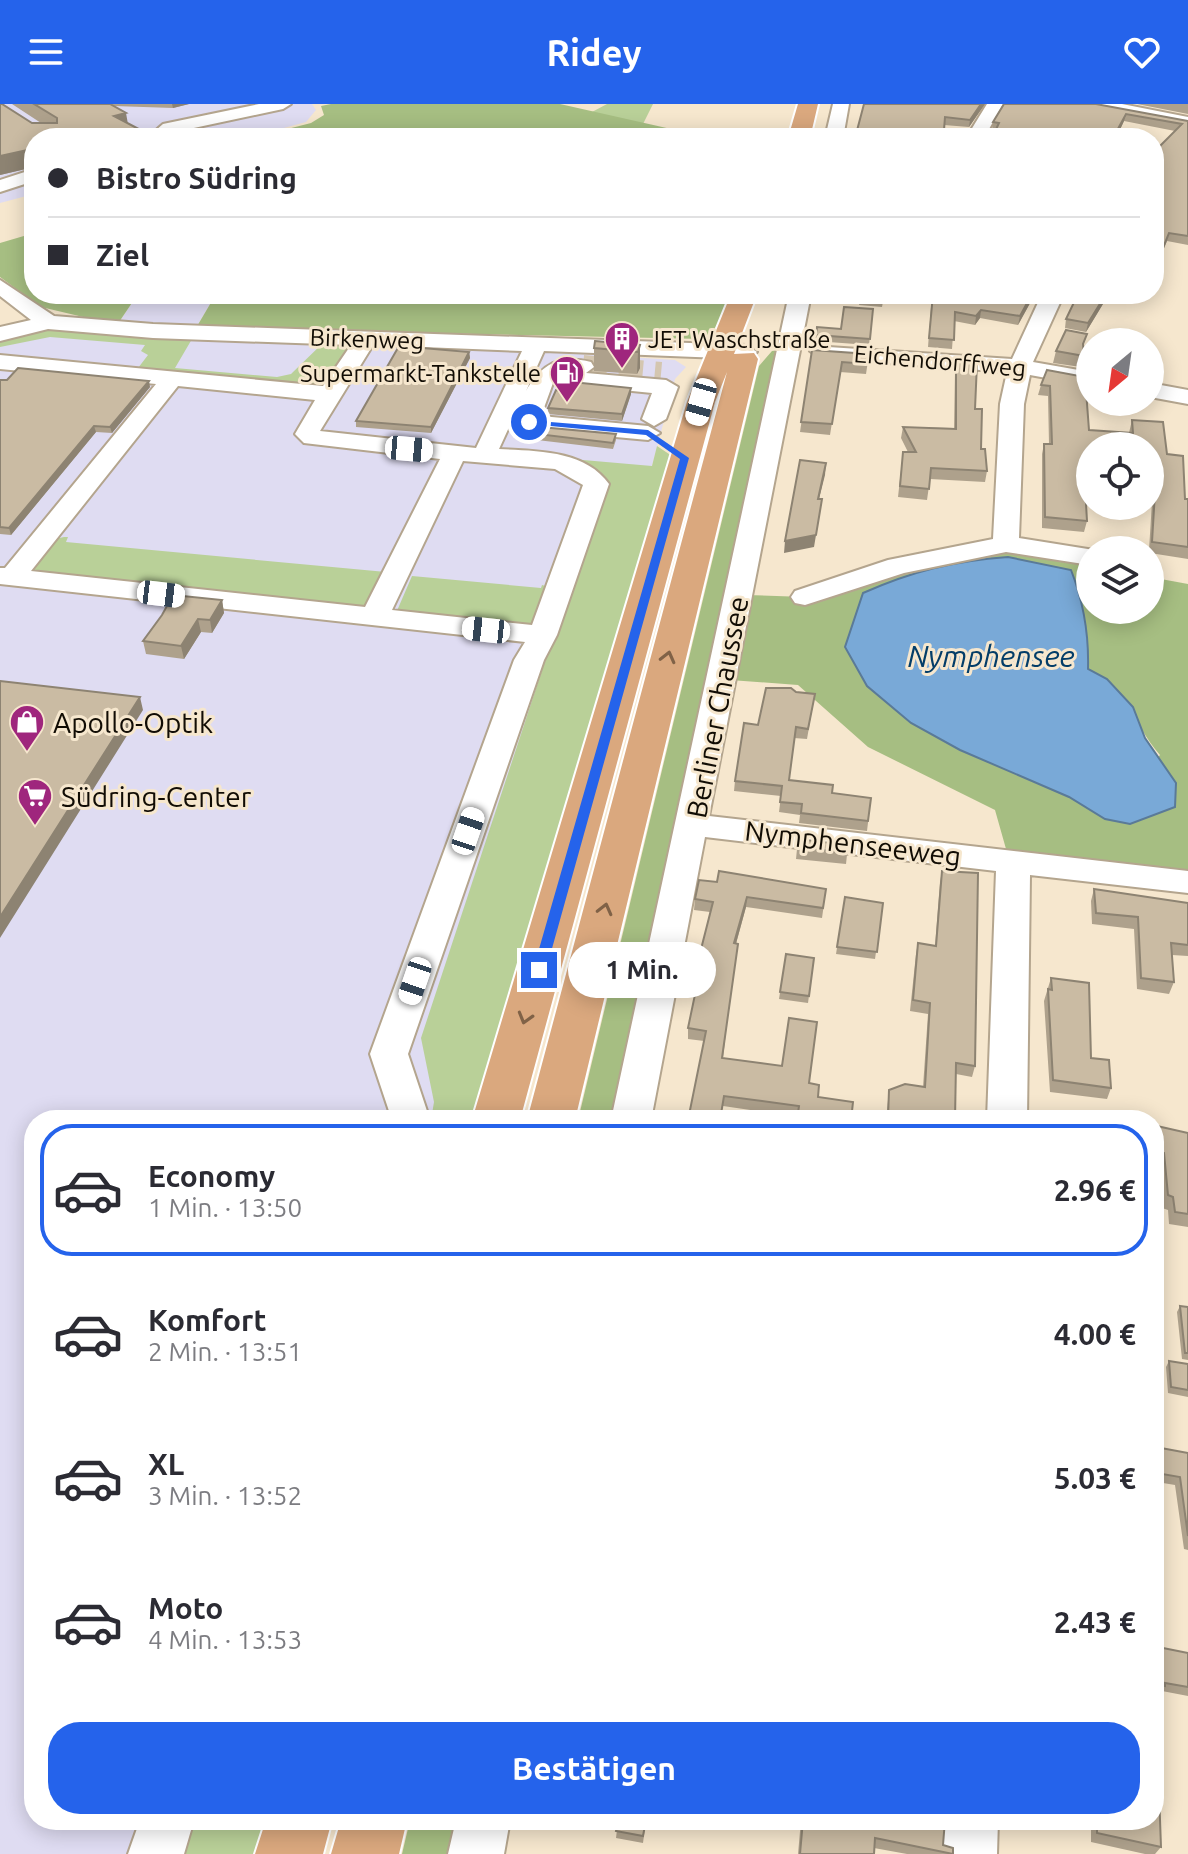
<!DOCTYPE html>
<html lang="de">
<meta charset="utf-8">
<style>
:root{--surface:#fff;--page:#f2f2f3;--text:#2b2b33;--muted:#7c7c81;--line:#e1e1e2;--accent:#2563eb}
body{margin:0;font-family:Ubuntu,sans-serif;background:var(--page);color:var(--text);height:100vh;display:flex;flex-direction:column;font-size:30px;white-space:nowrap}
*{box-sizing:border-box;margin:0}
p{font-size:26px;color:var(--muted)}
.icon{flex:none;width:44px;height:44px;fill:none;stroke:currentColor;stroke-width:2;stroke-linecap:round;stroke-linejoin:round}
.map{position:relative;flex:1;overflow:hidden}
.drawer{position:absolute;left:24px;top:1006px;width:1140px;height:720px;display:flex;flex-direction:column;background:var(--surface);border-radius:32px;box-shadow:0 4px 20px #0003}
.drawer>*{flex:none}
.hud{position:absolute;left:24px;top:24px;width:1140px;height:176px;border-radius:32px;box-shadow:0 4px 20px #0003;display:grid;align-content:center;height:176px;padding:0 24px;background:var(--surface)}
.needle{width:52px;rotate:209deg}
.buttons{position:absolute;left:1076px;top:224px;display:grid;gap:16px}
.buttons a{display:grid;place-items:center;width:88px;height:88px;border-radius:50%;background:var(--surface);box-shadow:0 4px 20px #0003;font-size:40px}
.end{position:absolute;width:36px;height:36px;margin:-18px;border:10px solid #2563eb;background:#fff;box-shadow:0 0 0 4px #fff}
.from{border-radius:50%}
.bubble{position:absolute;height:56px;border-radius:28px;background:var(--surface);box-shadow:0 4px 20px #0003;font-size:26px;font-weight:700;line-height:56px;text-align:center}
.car{position:absolute;width:24px;height:48px;margin:-24px -12px;border-radius:10px;box-shadow:0 0 6px 2px #0007;background:linear-gradient(#fff 24%,#345 0 40%,#fff 0 76%,#345 0 86%,#fff 0)}
.hud b{display:flex;align-items:center;gap:28px;height:76px;font-size:30px}
.hud b+b{border-top:2px solid var(--line)}
.hud i{width:20px;height:20px;background:var(--text)}
ul{padding:14px 0 0;list-style:none}
li{display:flex;align-items:center;gap:24px;height:132px;margin:0 16px 12px;padding:0 8px;border:4px solid transparent;border-radius:32px}
li div{flex:1}
li b{display:block;font-size:30px}
li em{font-style:normal;font-weight:700}
li.selected{border-color:var(--accent)}
li>.icon{width:72px;height:72px;stroke-width:1.5}
.button{display:flex;gap:16px;margin-top:auto;padding:16px 24px}
.button a{flex:1;height:92px;border-radius:32px;background:var(--accent);color:#fff;font-size:32px;font-weight:700;line-height:92px;text-align:center}
header{display:flex;justify-content:space-between;align-items:center;height:104px;padding:0 24px;background:var(--accent);color:#fff;font-size:36px;font-weight:700}
.map>svg:first-child{display:block}
.commercial{fill:#dfdcf2}
.green{fill:#b9d098}
.forest{fill:#a6be82;fill-rule:evenodd}
.water{fill:#79a9d7;stroke:#5a7a98;stroke-width:2}
.lines{fill:none;stroke-linecap:round;stroke-linejoin:round}
.minor-tunnel{stroke:#d4c6b0;stroke-width:24;stroke-dasharray:24 12;stroke-linecap:butt}
.minor-casing{stroke:#b4a58e;stroke-width:4}
.major-casing{stroke:#fff;stroke-width:4}
.minor{fill:#fff;fill-rule:evenodd}
.major{fill:#daa87e;fill-rule:evenodd}
.wall{fill:#aea18c}
.shaded-wall{fill:#8d8372}
.building{fill:#cabba3;stroke:#8d8372;stroke-width:2}
.oneway{stroke:#806247}
.route{fill:#2563eb}
.labels{text-anchor:middle;dominant-baseline:central;stroke-width:6;stroke-linejoin:round;paint-order:stroke}
.far-street-label{font-size:24px;fill:#110c04;stroke:#f6e7ce}
.far-poi-label{font-size:24px;fill:#110c04;stroke:#f6e7ce;text-anchor:start}
.street-label{font-size:28px;fill:#110c04;stroke:#f6e7ce}
.poi-label{font-size:28px;fill:#110c04;stroke:#f6e7ce;text-anchor:start}
.water-label{font-size:30px;font-style:italic;fill:#033d68;stroke:#f6e7ce}
</style>
<header><svg class="icon" aria-label="menu" viewBox="0 0 24 24"><path d="M4 6h16M4 12h16M4 18h16"/></svg>Ridey<svg class="icon" aria-label="heart" viewBox="0 0 24 24"><path d="M12 20l-8-8c-3-5 5-10 8-4 3-6 11-1 8 4z"/></svg></header>
<div class="map">
<svg width="1188" height="1750" viewBox="0 0 1188 1750">
<rect width="100%" height="100%" fill="#f6e7ce"/>
<path class="commercial" d="M0,0H312L316,6L306,18L247,34H34V90L0,99Z
M138,190H216L196,224L117,221Z
M37,229L548,248L675,256L686,263L675,275L652,362L452,1016H34V1716H207L195,1750H0V238Z"/>
<path class="green" d="M607,0H653L643,20L592,8Z
M45,224L192,235L175,264L277,273L291,270L325,237L353,241L327,282L317,284L135,268L148,251L141,247L145,241L50,233L0,243V234Z
M657,342L672,352L479,1016H431L434,998L421,934L549,545L607,386L600,368L560,354L652,362Z
M64,433H68L66,438L386,468L367,504L24,472L55,435Z
M412,472L541,484L542,481L549,483L538,523L396,509Z
M189,1716H273L263,1750H178Z"/>
<path class="forest" d="M331,0H560L711,34H252L311,19L324,11L321,2Z
M34,129V190H138L117,221L41,203L0,173V139Z
M216,190H735L714,234L703,235L196,224Z
M780,246L617,1016H578L759,262L772,247Z
M1006,440L1090,453V506H1150V473L1188,480V774L1008,752L995,706L868,643L798,581L730,576L746,491L805,493ZM1071,466C1084,499 1089,529 1088,565C1133,588 1131,618 1160,651L1105,715L1069,693Z
M410,1716H466L458,1750H402Z"/>
<path class="water" d="M1008,453L1071,466C1084,499 1089,529 1088,565L1107,575L1133,603L1145,634L1176,679L1175,703L1130,720L1105,715L1069,693L960,646L911,619L867,582L845,543L863,489C913,467 953,457 1008,453Z"/>
<g class="lines">
<path class="minor-tunnel" d="M583,263L661,270"/>
<defs>
<path id="minor" d="M259,0H291L283,5L175,28L180,34H161L155,27L163,20Z
M833,0H849L843,34H825Z
M987,0H1003L984,34H966Z
M1088,0H1122L1188,13V23L1096,5Z
M34,65V77L0,88V76Z
M0,176L54,212L153,220L746,241L757,248L746,255L544,247L526,287C542,260 559,250 591,258L594,263L586,269L666,276L678,283L666,315L654,322L642,315L652,289L553,279L541,312L648,322L660,329L648,336L529,325L517,318L521,297L499,345C537,347 585,346 609,380L557,531L544,556L408,950L427,1007L425,1016H385L389,1007L370,950L514,556L525,538L0,480V464H5L156,280L0,265V251L323,282L351,241L153,234L48,225L0,237V223L31,216L0,192ZM373,241L522,247L476,344L320,327ZM178,282L315,296L295,330L304,339L440,355L365,503L31,467ZM463,357L555,365L583,381L532,521L392,506Z
M789,190H811L709,712L1188,767V789L1030,771L1027,1016H987L996,767L705,733L651,1016H611Z
M1042,190H1064L1033,258L1090,268V282L1030,271L1024,300L1019,434L1094,446H1090V461L1006,448L904,469L805,501L795,499L791,493L795,487L888,456L993,435L1000,300L1007,268L821,254L810,247L813,242L1012,255Z
M1150,279L1188,286V300L1150,293Z
M140,1716H194L184,1750H128Z
M456,1716H510L504,1750H448Z
M944,1716H998L997,1750H941Z"/>
<path id="major" d="M798,0H818L810,34H788Z
M731,190H757L734,250L754,249L758,255L575,1016H527L727,268L715,298L520,1016H472L687,298Z
M266,1716H332L323,1750H255Z
M341,1716H407L399,1750H331Z"/>
</defs>
<use href="#minor" class="minor-casing"/>
<use href="#major" class="major-casing"/>
<use href="#minor" class="minor"/>
<use href="#major" class="major"/>
</g>
<path class="wall" d="M12,0H189L173,4L114,2L34,34V64V63L0,71L32,19H41Z
M864,0H985L969,23L944,21L943,34L924,33Z
M1096,0L1188,17V141L1167,137L1154,169V48L1175,27L1124,17L1116,34H992L995,26H992L993,18Z
M1137,0H1188V10Z
M861,190H892L891,193L884,192L882,203L859,201Z
M932,190L946,191L947,190H1035L1018,221L980,214L975,221L954,217L952,245L928,243Z
M1078,190H1109L1086,228L1065,224L1066,215Z
M873,205L869,241L815,237L817,223L841,225Z
M640,241V264L637,270L594,267V244Z
M1084,241L1081,263L1053,259L1056,247Z
M812,246L869,250L866,270L840,268L830,331L800,328Z
M469,248L470,254L431,329L356,323V317Z
M956,257L975,305L981,345L987,367L985,378L930,375L927,396L898,393L903,348H908L901,334L903,323L954,324L955,268Z
M1047,266L1089,326L1129,329L1132,316L1167,350L1185,395H1188V455L1150,449L1149,446L1153,382H1150V342H1090V377L1085,376L1087,417L1084,428L1042,424V350L1044,340H1049L1048,292L1038,291L1041,281Z
M0,276L150,283L112,329L96,328L11,431L0,430Z
M631,290L622,317L548,310V304Z
M537,330H616V336L613,345L537,336Z
M222,496L224,509L212,529L201,528L184,555L146,550L143,537Z
M796,588L813,600L807,635L794,634L789,676L832,689L871,694L867,727L799,719L800,711L779,708L781,692L734,687L735,677L758,621Z
M798,735L848,741L846,760L796,755Z
M942,767L975,962L972,973L956,970L955,1016H886L889,986L923,983L928,910L910,907L916,850L918,839L935,842L940,778Z
M717,778L826,785L822,814L746,803L736,840L723,954L782,962L817,918L797,1013L723,1002L704,937L688,935V924L700,868L698,867V857L710,808L694,806L695,795Z
M1094,785L1188,799V852L1172,851L1174,878L1169,890L1137,885L1134,825L1092,820L1091,797Z
M845,793L883,799L875,855L836,850Z
M786,850L814,854L808,899L779,895Z
M1051,874L1091,954L1111,984L1107,995L1050,988L1044,897Z
M1157,1022L1188,1029V1123L1169,1120L1168,1106L1162,1104L1159,1061L1154,1060V1029Z
M1180,1202L1188,1203V1256L1182,1255L1177,1208Z
M1169,1257L1188,1260V1293L1168,1289L1166,1263Z
M1161,1344L1188,1349V1446L1184,1445L1175,1381L1157,1378L1156,1352Z
M1163,1544L1188,1549V1592L1162,1587L1160,1590L1154,1589V1547L1160,1548Z
M611,1716H646L643,1739L616,1734L618,1717Z
M801,1716H945L943,1741L952,1750H907L874,1744V1750H798Z
M1091,1716H1154L1161,1743L1155,1750H1145L1091,1738Z"/>
<path class="shaded-wall" d="M172,0H189L173,4Z
M981,0H985L969,23L970,16Z
M126,9L129,26L114,12Z
M1126,10L1124,17L1116,34H1113Z
M32,45L34,63L0,71V52Z
M1032,190H1035L1018,221L1020,212Z
M1106,190H1109L1086,228L1088,219Z
M981,206L980,214L975,221L976,212Z
M640,241V264L637,270L638,248Z
M469,248L470,254L431,329V323Z
M149,277L150,283L112,329L110,323Z
M631,284V290L622,317V310Z
M94,322L96,328L11,431L9,424Z
M826,359L825,371L816,407L818,395Z
M822,395L814,443L784,449L785,437Z
M222,496L224,509L212,529L210,516Z
M198,515L201,528L184,555L181,542Z
M140,593L143,606L0,834V813Z
M747,793L746,803L733,850L734,839Z"/>
<path class="building" d="M0,0H2L32,19H57V14L34,0H110L126,9L114,12L152,32L145,34H34V59H33L32,45L0,52Z
M864,0H981L970,16L945,13L944,26L925,25L923,34H855Z
M1004,0H1096L1188,17V132L1169,129L1154,166V48L1182,20L1126,10L1113,34H992L999,19L993,18Z
M861,190H884L883,194L860,192Z
M933,190L946,191L947,190H1032L1020,212L981,206L976,212L955,208L954,236L929,234Z
M1078,190H1106L1088,219L1066,215Z
M844,203L873,205L870,235L816,231L817,223L841,225Z
M1066,226L1087,230L1083,240L1084,252L1056,247Z
M595,237L640,241L638,248L594,244Z
M399,242L469,248L431,323L356,317Z
M812,246L869,250L868,260L842,258L832,320L801,318Z
M956,257L977,259L975,305H982L981,345H985L987,367L931,364L929,385L900,382L903,348H916L903,323L956,325Z
M18,264L149,277L110,323L94,322L9,424L0,423V276H7Z
M1047,266L1085,273L1089,326L1133,329L1132,316L1163,318L1167,350L1183,352L1185,395H1188V443L1152,438L1156,371H1150V342H1090V365H1084L1087,417L1045,413L1044,340H1052L1050,282L1041,281Z
M572,278L631,284L622,310L548,304L556,286L568,287Z
M540,323L616,330L613,339L537,330Z
M800,356L826,359L818,395H822L816,431L785,437Z
M173,491L222,496L210,516L198,515L181,542L143,537L162,511Z
M0,577L140,593L0,813Z
M766,584H791L796,588L815,590L808,625L796,623L789,676L833,681L832,689L871,694L868,717L801,709L802,700L780,698L782,682L735,677L744,619L758,621Z
M798,735L848,741L847,749L797,743Z
M719,767L826,785L823,804L747,793L734,839L738,840L722,954L782,962L789,914L817,918L809,979L819,981L818,993L853,998L851,1016H797L799,1002L724,992L720,1016H688L706,927L688,924L702,857H698L713,798L695,795L699,776L717,778Z
M942,767L978,769L975,962L956,959L955,1016H889L888,1015L889,986L905,980L925,983L930,899L913,896L918,839L936,842Z
M1094,785L1188,799V841L1171,839L1174,878L1141,874L1138,813L1096,809Z
M845,793L883,799L877,848L837,843Z
M786,850L814,854L809,892L780,888Z
M1051,874L1089,879L1091,954L1109,956L1111,984L1053,976L1048,885L1052,886Z
M1157,1022L1188,1029V1110L1175,1108L1173,1093L1168,1091L1164,1049L1158,1047Z
M1180,1202L1188,1203V1249H1185Z
M1169,1257L1188,1260V1286L1171,1283Z
M1161,1344L1188,1349V1432L1180,1373L1162,1370Z
M1163,1544L1188,1549V1583L1165,1579V1582L1154,1580V1547L1163,1548Z
M1154,1659L1158,1660L1161,1743L1097,1729V1716H1154Z
M619,1716H646L643,1732L616,1727Z
M803,1716H945L943,1741L953,1744V1750L875,1734L874,1750H800Z"/>
<defs><path id="oneway-chevron" d="M-2-3.5L2.5 0L-2 3.5" fill="none" stroke-width="1.6" stroke-linecap="round" stroke-linejoin="round" transform="scale(2)"/></defs>
<g class="oneway">
<use href="#oneway-chevron" transform="translate(668 553) rotate(-76)"/>
<use href="#oneway-chevron" transform="translate(605 805) rotate(-76)"/>
<use href="#oneway-chevron" transform="translate(525 914) rotate(106)"/>
</g>
<path class="route" d="M526,316L648,326L689,354L546,866L539,870L533,866L680,355L646,331L529,320Z"/>
<defs>
<symbol id="building-pin" viewBox="-11 -11 22 30"><path d="M0 17L-7.5 6A9.5 9.5 0 1 1 7.5 6Z" fill="#9f267d" stroke="#f6e7ce"/><path d="M-4-6H4V6H1V3H-1V6H-4ZM-2.5-4.3h1.7v1.8h-1.7ZM.8-4.3h1.7v1.8H.8ZM-2.5-1h1.7V.8h-1.7ZM.8-1h1.7V.8H.8Z" fill="#fff"/></symbol>
<symbol id="fuel-pin" viewBox="-11 -11 22 30"><path d="M0 17L-7.5 6A9.5 9.5 0 1 1 7.5 6Z" fill="#9f267d" stroke="#f6e7ce"/><path d="M-5.5-6h7V0h2V4h1.3V-2.5L3-4.5l.8-.8L6-3V5H2.5V1h-1V6h-7ZM-4.2-4.7v3.2H.2V-4.7Z" fill="#fff"/></symbol>
<symbol id="shop-pin" viewBox="-11 -11 22 30"><path d="M0 17L-7.5 6A9.5 9.5 0 1 1 7.5 6Z" fill="#9f267d" stroke="#f6e7ce"/><path d="M-5-2.5h2.3a2.7 3.5 0 0 1 5.4 0H5L5.5 6h-11ZM-1.5-2.5h3a1.5 2.3 0 0 0-3 0Z" fill="#fff"/></symbol>
<symbol id="supermarket-pin" viewBox="-11 -11 22 30"><path d="M0 17L-7.5 6A9.5 9.5 0 1 1 7.5 6Z" fill="#9f267d" stroke="#f6e7ce"/><path d="M-6-5.5h2.5l.6 2H6L4.5 2H-2.5L-4.4-4H-6ZM-1.5 3.2a1.3 1.3 0 1 0 .1 0ZM3 3.2a1.3 1.3 0 1 0 .1 0Z" fill="#fff"/></symbol>
</defs>
<g fill-rule="evenodd">
<use href="#building-pin" x="602" y="215" width="40" height="54"/>
<use href="#fuel-pin" x="547" y="249" width="40" height="54"/>
<use href="#shop-pin" x="7" y="598" width="40" height="54"/>
<use href="#supermarket-pin" x="15" y="672" width="40" height="54"/>
</g>
<g class="labels">
<g class="far-street-label">
<text transform="translate(367 235) rotate(2)">Birkenweg</text>
<text transform="translate(940 257) rotate(5)">Eichendorffweg</text>
</g>
<g class="far-poi-label">
<text x="648" y="235">JET Waschstraße</text>
<text x="541" y="269" text-anchor="end">Supermarkt-Tankstelle</text>
</g>
<g class="street-label">
<text transform="translate(717 603) rotate(-79)">Berliner Chaussee</text>
<text transform="translate(853 739) rotate(7)">Nymphenseeweg</text>
</g>
<g class="poi-label">
<text x="53" y="618">Apollo-Optik</text>
<text x="61" y="692">Südring-Center</text>
</g>
<g class="water-label">
<text x="991" y="552">Nymphensee</text>
</g>
</g>
</svg>
<div class="buttons">
<a><svg class="needle" viewBox="-14 -14 28 28"><path d="M0-13l5 13h-10z" fill="#e53935"/><path d="M0 13l5-13h-10z" fill="#7c7c81"/></svg></a>
<a><svg class="icon" aria-label="locate" viewBox="0 0 24 24"><circle cx="12" cy="12" r="6"/><path d="M12 2v4M12 18v4M2 12h4M18 12h4"/></svg></a>
<a><svg class="icon" aria-label="layers" viewBox="0 0 24 24"><path d="M12 4l9 5-9 5-9-5zM3 14l9 5 9-5"/></svg></a>
</div>
<i class="end from" style="left:529px;top:318px"></i>
<i class="end" style="left:539px;top:866px"></i>
<div class="bubble" style="left:568px;top:838px;width:148px">1 Min.</div>
<i class="car" style="left:701px;top:298px;rotate:196deg"></i>
<i class="car" style="left:409px;top:345px;rotate:95deg"></i>
<i class="car" style="left:161px;top:490px;rotate:97deg"></i>
<i class="car" style="left:486px;top:526px;rotate:276deg"></i>
<i class="car" style="left:468px;top:727px;rotate:19deg"></i>
<i class="car" style="left:415px;top:877px;rotate:199deg"></i>
<div class="hud">
<b><i class="from"></i>Bistro Südring</b>
<b><i></i>Ziel</b>
</div>
<section class="drawer">
<ul>
<li class="selected"><svg class="icon" aria-label="car" viewBox="0 0 24 24"><path d="M5 17H2v-5l4-1 3-4h7l3 4 3 1v5h-3M9 17h6M6 11h13"/><circle cx="7" cy="17" r="2"/><circle cx="17" cy="17" r="2"/></svg><div><b>Economy</b><p>1 Min. · 13:50</p></div><em>2.96 €</em></li>
<li><svg class="icon" aria-label="car" viewBox="0 0 24 24"><path d="M5 17H2v-5l4-1 3-4h7l3 4 3 1v5h-3M9 17h6M6 11h13"/><circle cx="7" cy="17" r="2"/><circle cx="17" cy="17" r="2"/></svg><div><b>Komfort</b><p>2 Min. · 13:51</p></div><em>4.00 €</em></li>
<li><svg class="icon" aria-label="car" viewBox="0 0 24 24"><path d="M5 17H2v-5l4-1 3-4h7l3 4 3 1v5h-3M9 17h6M6 11h13"/><circle cx="7" cy="17" r="2"/><circle cx="17" cy="17" r="2"/></svg><div><b>XL</b><p>3 Min. · 13:52</p></div><em>5.03 €</em></li>
<li><svg class="icon" aria-label="car" viewBox="0 0 24 24"><path d="M5 17H2v-5l4-1 3-4h7l3 4 3 1v5h-3M9 17h6M6 11h13"/><circle cx="7" cy="17" r="2"/><circle cx="17" cy="17" r="2"/></svg><div><b>Moto</b><p>4 Min. · 13:53</p></div><em>2.43 €</em></li>
</ul>
<div class="button"><a>Bestätigen</a></div>
</section>
</div>
